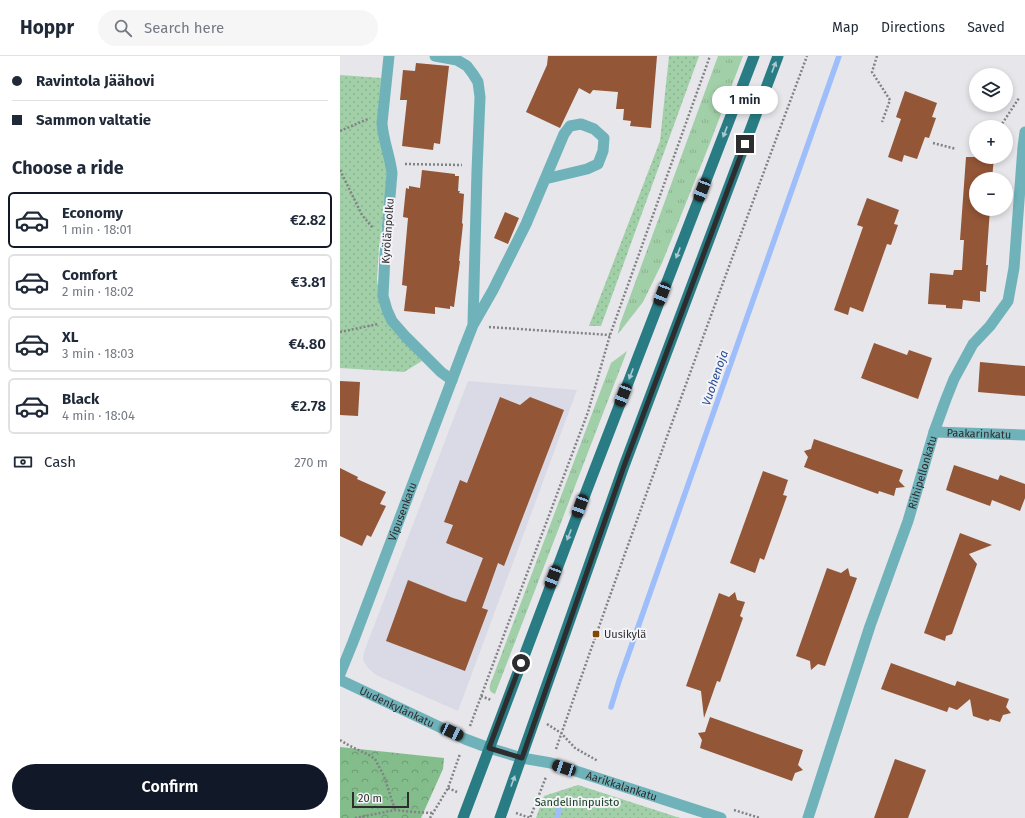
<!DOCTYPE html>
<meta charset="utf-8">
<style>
:root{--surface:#fff;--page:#f6f6f7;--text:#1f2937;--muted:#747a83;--line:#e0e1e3;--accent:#111827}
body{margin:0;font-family:"Fira Sans",sans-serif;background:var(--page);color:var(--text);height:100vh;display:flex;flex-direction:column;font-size:15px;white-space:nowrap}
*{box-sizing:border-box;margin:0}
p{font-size:13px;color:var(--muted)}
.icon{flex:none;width:22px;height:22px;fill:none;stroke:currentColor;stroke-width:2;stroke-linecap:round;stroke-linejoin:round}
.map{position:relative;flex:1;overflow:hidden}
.panel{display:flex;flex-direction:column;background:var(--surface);width:340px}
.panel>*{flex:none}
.guide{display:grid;align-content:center;height:88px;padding:0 12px;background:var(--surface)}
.buttons{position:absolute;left:629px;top:12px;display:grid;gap:8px}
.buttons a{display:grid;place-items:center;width:44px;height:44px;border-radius:50%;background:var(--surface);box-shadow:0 2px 6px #0003;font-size:20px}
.scale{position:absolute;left:12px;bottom:10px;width:57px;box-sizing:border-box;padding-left:4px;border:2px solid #2d2d2f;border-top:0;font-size:11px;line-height:14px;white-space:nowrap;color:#2d2d2f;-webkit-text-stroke:3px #f3f3f8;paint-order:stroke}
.end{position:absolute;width:18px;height:18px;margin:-9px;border:5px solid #2d2d2f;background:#fff;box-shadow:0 0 0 2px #fff}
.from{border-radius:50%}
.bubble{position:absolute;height:28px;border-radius:14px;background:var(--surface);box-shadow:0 2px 6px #0003;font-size:13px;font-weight:600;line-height:28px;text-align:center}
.car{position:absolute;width:12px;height:24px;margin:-12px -6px;border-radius:5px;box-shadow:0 0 3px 1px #0007;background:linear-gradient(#222 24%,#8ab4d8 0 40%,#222 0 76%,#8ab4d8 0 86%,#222 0)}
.guide b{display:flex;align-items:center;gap:14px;height:38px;font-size:15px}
.guide b+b{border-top:1px solid var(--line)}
.guide i{width:10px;height:10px;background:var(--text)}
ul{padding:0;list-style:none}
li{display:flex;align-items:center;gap:12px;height:56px;margin:0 8px 6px;padding:0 4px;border:2px solid var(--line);border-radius:6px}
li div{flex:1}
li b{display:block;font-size:15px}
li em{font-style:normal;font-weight:600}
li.selected{border-color:var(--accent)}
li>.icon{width:36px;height:36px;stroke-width:1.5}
h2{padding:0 12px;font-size:18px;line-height:48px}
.pay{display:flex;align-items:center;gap:10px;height:44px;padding:0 12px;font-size:15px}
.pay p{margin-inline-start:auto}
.action{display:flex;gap:8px;margin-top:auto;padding:8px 12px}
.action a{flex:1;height:46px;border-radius:24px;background:var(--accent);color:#fff;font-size:16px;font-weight:600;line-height:46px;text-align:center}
header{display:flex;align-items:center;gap:24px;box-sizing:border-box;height:56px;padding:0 20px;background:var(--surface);border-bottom:1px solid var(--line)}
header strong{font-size:19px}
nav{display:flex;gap:22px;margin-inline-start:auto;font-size:14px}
.search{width:280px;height:36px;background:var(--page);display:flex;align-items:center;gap:10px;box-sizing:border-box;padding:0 14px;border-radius:22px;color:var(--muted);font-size:15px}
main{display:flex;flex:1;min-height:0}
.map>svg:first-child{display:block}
.built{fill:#dadae6}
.grass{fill:url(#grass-tufts)}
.forest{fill:url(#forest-crowns)}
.park{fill:url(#park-dots)}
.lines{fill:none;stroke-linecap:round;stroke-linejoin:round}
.stream{stroke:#9dbefa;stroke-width:5.5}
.building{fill:#935636}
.path{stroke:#828285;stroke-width:2.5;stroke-dasharray:2 2;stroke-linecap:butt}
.service{stroke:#6fb2b9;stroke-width:11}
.minor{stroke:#6fb2b9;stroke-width:11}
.primary{stroke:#297c84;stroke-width:11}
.oneway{fill:#acc9cf}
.route{stroke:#2d2d2f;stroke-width:5}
.poi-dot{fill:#844801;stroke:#f3f3f8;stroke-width:1.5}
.labels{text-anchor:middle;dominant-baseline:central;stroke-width:4;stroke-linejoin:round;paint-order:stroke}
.street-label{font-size:11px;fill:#2d2d2f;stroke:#f3f3f8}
.poi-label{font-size:11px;fill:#2d2d2f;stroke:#f3f3f8;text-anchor:start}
.park-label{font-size:11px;fill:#0c3817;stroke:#f3f3f8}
.water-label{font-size:12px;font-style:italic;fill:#274b92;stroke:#f3f3f8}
</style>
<header>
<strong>Hoppr</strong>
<div class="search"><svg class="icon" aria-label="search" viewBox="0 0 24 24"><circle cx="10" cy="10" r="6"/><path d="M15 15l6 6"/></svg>Search here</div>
<nav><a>Map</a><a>Directions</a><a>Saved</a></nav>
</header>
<main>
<section class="panel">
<div class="guide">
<b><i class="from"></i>Ravintola Jäähovi</b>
<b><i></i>Sammon valtatie</b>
</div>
<h2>Choose a ride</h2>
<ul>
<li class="selected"><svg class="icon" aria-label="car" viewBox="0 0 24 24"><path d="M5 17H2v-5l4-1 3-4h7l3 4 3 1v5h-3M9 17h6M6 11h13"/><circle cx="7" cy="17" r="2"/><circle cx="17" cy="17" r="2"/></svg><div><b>Economy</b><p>1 min · 18:01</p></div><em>€2.82</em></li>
<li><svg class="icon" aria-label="car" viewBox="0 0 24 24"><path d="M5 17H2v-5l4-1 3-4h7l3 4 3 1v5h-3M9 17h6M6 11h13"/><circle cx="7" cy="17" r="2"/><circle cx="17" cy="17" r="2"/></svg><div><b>Comfort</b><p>2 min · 18:02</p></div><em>€3.81</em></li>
<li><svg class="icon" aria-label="car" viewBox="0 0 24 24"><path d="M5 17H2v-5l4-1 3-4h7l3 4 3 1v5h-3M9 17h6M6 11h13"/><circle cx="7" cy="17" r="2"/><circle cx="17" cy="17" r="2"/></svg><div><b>XL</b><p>3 min · 18:03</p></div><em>€4.80</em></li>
<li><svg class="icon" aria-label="car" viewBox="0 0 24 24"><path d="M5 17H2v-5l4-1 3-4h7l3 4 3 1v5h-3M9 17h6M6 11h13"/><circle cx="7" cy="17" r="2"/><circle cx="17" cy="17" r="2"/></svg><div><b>Black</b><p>4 min · 18:04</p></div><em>€2.78</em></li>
</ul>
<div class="pay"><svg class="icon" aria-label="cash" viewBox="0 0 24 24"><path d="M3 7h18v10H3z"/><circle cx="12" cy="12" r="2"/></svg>Cash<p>270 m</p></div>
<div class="action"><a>Confirm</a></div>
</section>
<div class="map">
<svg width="685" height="762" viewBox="0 0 685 762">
<defs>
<pattern id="grass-tufts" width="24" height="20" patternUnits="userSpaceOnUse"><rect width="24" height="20" fill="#a1cfa7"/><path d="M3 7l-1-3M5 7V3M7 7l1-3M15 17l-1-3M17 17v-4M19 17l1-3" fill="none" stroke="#8bb290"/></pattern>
<pattern id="forest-crowns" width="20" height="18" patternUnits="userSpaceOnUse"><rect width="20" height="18" fill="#83bd8b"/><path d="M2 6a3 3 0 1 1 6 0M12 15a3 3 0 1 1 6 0" fill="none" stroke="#6c9a72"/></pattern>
<pattern id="park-dots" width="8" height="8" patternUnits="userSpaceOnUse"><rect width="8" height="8" fill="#a1cfa7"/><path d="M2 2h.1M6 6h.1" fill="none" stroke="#8bb290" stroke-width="1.8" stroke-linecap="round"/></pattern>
</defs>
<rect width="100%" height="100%" fill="#e6e6eb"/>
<path class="built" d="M128,325L237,334L118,655L36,619L28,612L23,604L24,596Z"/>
<path class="grass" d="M378,0H403L370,87L322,207L303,246L278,278L280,268Z
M287,295L155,638C150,636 149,634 150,629L271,307Z"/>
<path class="forest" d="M0,691L104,702L103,713L81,762H0Z"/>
<path class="park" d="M329,0H359L261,270H249L320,85Z
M0,19L41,22L38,77L47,111L45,145L39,191L37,223L41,254L51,272L82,305L64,316L0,312Z
M238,729L340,762H196L204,740Z"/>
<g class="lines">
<path class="stream" d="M271,651L279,625L499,0
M217,762L219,753"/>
</g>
<path class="building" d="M208,0H317L311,72L290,70L291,65L283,64L284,53H276L278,36L253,34L250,38L239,32L220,72L186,56L207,9Z
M76,7L109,10L100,88L94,87L93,94L62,90L67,44H60L63,14L75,15Z
M565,35L597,47L592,61L596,62L589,82L585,81L577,103L564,99L562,106L548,101L561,63L556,61Z
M626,101H654L652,123H636V153H650L646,209H648L646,236L640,235V246L623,244L622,253L606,252V249L588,248L590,217L613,219L614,214H622L624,184H620Z
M82,114L115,118V120H119L118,135H120L119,137L124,138L122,167L123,168L119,205H120L114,251L110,250V253L95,251V258L64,255L67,230L62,229L68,162L63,161L66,132L69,133V130L80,132Z
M527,142L559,154L554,168L558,169L551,189L547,188L523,256L510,251L508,259L494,254L523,171L517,169Z
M165,156L179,162L168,188L154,182Z
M534,287L567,299L569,294L592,302L578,343L521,322Z
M640,306L685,310V340L638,336Z
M0,325L20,326L18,360L0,359Z
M160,341L180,349L190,341L224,354L164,510L158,507L142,552L148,554L125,615L46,585L68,524L113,542L126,546L143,502L106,487L113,469L104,466L120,424L127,427Z
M474,383L563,414L559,425L565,431L556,432L554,440L539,435L538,438L464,411L468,401L464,395L471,393Z
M614,409L658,424L660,419L685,428V442L680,455L652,444L650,450L606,434Z
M0,412L18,421L17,423L46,436L40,448L46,450L31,481L27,479L22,490L0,480Z
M423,415L448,424L443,439L447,440L424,504L420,502L415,517L390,507Z
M620,477L652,489L629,498L637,508L612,578L606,580L605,585L584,577Z
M487,512L501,517L508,512L510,520L517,522L485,610L478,608L471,614L470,605L456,600Z
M395,536L397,544L405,546L400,560L403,562L380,626L377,625L364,662L361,635L346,630L379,537L389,541Z
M551,607L615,630L617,625L669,643L666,651L671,657L663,659L660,666L650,663L648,665L633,660L630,643L617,654L609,651L607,656L541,633Z
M370,661L463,694L458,709L463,714L455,717L452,725L360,692L362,684L358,677L365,676Z
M555,703L586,714L568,762H534Z"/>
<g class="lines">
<path class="path" d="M537,0L532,16L550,44L542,66
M660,71L679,42
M0,75L28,63
M593,87L616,93
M65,108L122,109
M0,114L22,159L33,172
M149,271L270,279
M0,276L38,268
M141,640L151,644
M207,668L221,677L235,692L258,705
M130,670L162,584L248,356L270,279L370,0
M0,684L10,690L29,699L35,703L44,720L55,754
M216,693C297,461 381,230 467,0
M108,732L117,736
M394,754L420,762
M176,757L190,762L206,721
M15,762L55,754L74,756L93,757
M90,762L108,732L120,698"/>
<path class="service" d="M49,0L42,67C43,84 50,100 52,117L45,199L43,240L47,254L52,265L66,281L101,316L112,324
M95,0L117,4L127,10L133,18L138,26L140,41L137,115L133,267
M124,292L133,269L153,234L186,168L224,78L230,70L241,68L254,73L264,82L263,95L258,108L247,113L205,123"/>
<g class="minor">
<path id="s1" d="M594,376L685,379"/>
<path id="s2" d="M0,618L13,586L124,292"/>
<path id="s3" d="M0,624L125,683L149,692L182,702L211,707L381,762"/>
<path id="s4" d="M468,762L530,570L568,465L594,376L606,343L614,323L633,288L650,270L668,245L674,212L683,91L685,76"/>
</g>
<path class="primary" d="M123,762L246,436L414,0
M160,762L284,410L438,0"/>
</g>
<defs><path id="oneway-solid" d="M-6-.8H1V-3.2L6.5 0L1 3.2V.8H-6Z"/></defs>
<g class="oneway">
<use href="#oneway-solid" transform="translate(434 11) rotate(-69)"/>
<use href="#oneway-solid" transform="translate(385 76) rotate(111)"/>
<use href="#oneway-solid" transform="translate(338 197) rotate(111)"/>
<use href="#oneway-solid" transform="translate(291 318) rotate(111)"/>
<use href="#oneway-solid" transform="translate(229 479) rotate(111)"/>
<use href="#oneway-solid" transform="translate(173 725) rotate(-70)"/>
</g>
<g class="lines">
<path class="route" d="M181,607L149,692L182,702L284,410L405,88"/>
</g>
<rect class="poi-dot" x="252" y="574" width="8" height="8" rx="2"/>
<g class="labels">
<g class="street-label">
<text transform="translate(48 175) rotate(-86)">Kyrölänpolku</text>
<text stroke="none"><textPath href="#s1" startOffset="45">Paakarinkatu</textPath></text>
<text stroke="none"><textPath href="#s4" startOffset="364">Riihipellonkatu</textPath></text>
<text stroke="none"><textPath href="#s2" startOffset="174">Vipusenkatu</textPath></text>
<text stroke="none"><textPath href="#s3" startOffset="63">Uudenkylänkatu</textPath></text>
<text stroke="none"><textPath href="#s3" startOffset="302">Aarikkalankatu</textPath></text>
</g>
<g class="poi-label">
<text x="264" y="578">Uusikylä</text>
</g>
<g class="park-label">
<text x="237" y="746">Sandelininpuisto</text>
</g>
<g class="water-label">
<text transform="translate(375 322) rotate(-71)">Vuohenoja</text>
</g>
</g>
</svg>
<div class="buttons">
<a><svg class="icon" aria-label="layers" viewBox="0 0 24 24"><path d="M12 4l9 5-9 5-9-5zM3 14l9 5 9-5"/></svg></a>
<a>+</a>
<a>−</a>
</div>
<div class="scale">20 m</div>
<i class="end from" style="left:181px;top:607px"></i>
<i class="end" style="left:405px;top:88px"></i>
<div class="bubble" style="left:372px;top:30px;width:66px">1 min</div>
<i class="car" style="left:362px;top:134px;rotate:201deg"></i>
<i class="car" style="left:322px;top:238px;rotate:201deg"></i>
<i class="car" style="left:283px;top:339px;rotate:201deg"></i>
<i class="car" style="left:240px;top:450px;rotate:200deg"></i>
<i class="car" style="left:213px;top:521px;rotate:201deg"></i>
<i class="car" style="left:112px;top:676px;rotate:115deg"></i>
<i class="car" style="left:224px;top:712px;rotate:288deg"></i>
</div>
</main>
